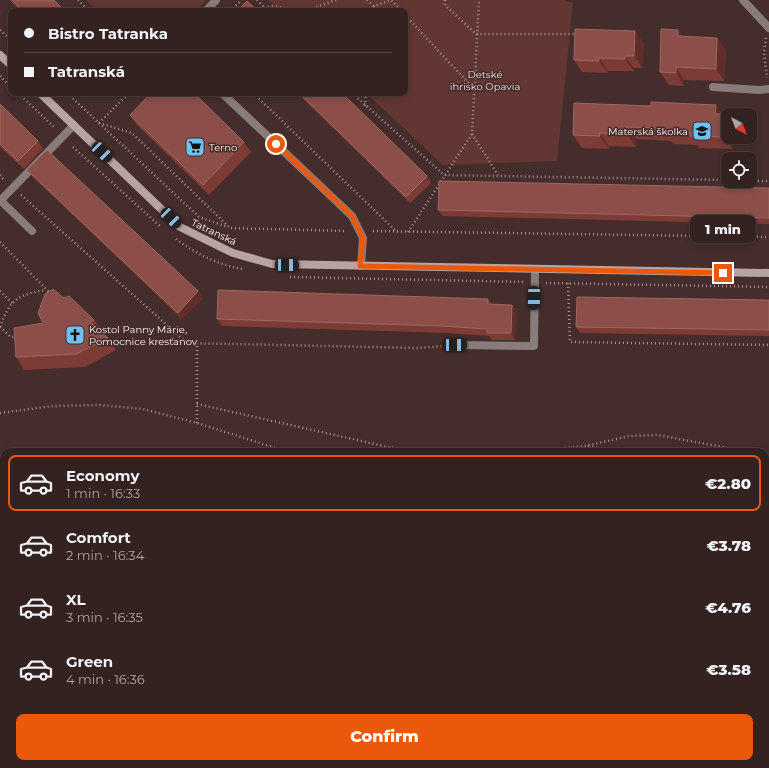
<!DOCTYPE html>
<meta charset="utf-8">
<style>
:root{--surface:#332220;--page:#3e2f2d;--text:#f1f3f6;--muted:#a9a4a5;--line:#4e3f3e;--accent:#ea580c}
body{margin:0;font-family:Montserrat,sans-serif;background:var(--page);color:var(--text);height:100vh;display:flex;flex-direction:column;font-size:15px;white-space:nowrap}
*{box-sizing:border-box;margin:0}
p{font-size:13px;color:var(--muted)}
.icon{flex:none;width:22px;height:22px;fill:none;stroke:currentColor;stroke-width:2;stroke-linecap:round;stroke-linejoin:round}
.map{position:relative;flex:1;overflow:hidden}
.details{position:absolute;left:0px;top:448px;width:769px;height:320px;display:flex;flex-direction:column;background:var(--surface);border-radius:12px 12px 0 0;box-shadow:0 2px 6px #0003,0 0 0 1px var(--line)}
.details>*{flex:none}
.hud{position:absolute;left:8px;top:8px;width:400px;height:88px;border-radius:8px;box-shadow:0 2px 6px #0003,0 0 0 1px var(--line);display:grid;align-content:center;height:88px;padding:0 16px;background:var(--surface)}
.needle{width:26px;rotate:138deg}
.buttons{position:absolute;left:721px;top:108px;display:grid;gap:8px}
.buttons a{display:grid;place-items:center;width:36px;height:36px;border-radius:8px;background:var(--surface);box-shadow:0 2px 6px #0003,0 0 0 1px var(--line);font-size:20px}
.end{position:absolute;width:18px;height:18px;margin:-9px;border:5px solid #ea580c;background:#fff;box-shadow:0 0 0 2px #fff}
.from{border-radius:50%}
.bubble{position:absolute;height:28px;border-radius:8px;background:var(--surface);box-shadow:0 2px 6px #0003,0 0 0 1px var(--line);font-size:13px;font-weight:800;line-height:28px;text-align:center}
.car{position:absolute;width:12px;height:24px;margin:-12px -6px;border-radius:5px;box-shadow:0 0 3px 1px #0007;background:linear-gradient(#222 24%,#8ab4d8 0 40%,#222 0 76%,#8ab4d8 0 86%,#222 0)}
.hud b{display:flex;align-items:center;gap:14px;height:38px;font-size:15px}
.hud b+b{border-top:1px solid var(--line)}
.hud i{width:10px;height:10px;background:var(--text)}
ul{padding:7px 0 0;list-style:none}
li{display:flex;align-items:center;gap:12px;height:56px;margin:0 8px 6px;padding:0 8px;border:2px solid transparent;border-radius:8px}
li div{flex:1}
li b{display:block;font-size:15px}
li em{font-style:normal;font-weight:800}
li.active{border-color:var(--accent)}
li>.icon{width:36px;height:36px;stroke-width:1.5}
.primary-button{display:flex;gap:8px;margin-top:auto;padding:8px 16px}
.primary-button a{flex:1;height:46px;border-radius:8px;background:var(--accent);color:#fff;font-size:16px;font-weight:800;line-height:46px;text-align:center}
.map>svg:first-child{display:block}
.green{fill:#623632}
.lines{fill:none;stroke-linecap:round;stroke-linejoin:round}
.path{stroke:#a89492;stroke-width:2.5;stroke-dasharray:1 3;stroke-linecap:butt}
.lane{stroke:#887b7a;stroke-width:8}
.street{stroke:#887b7a;stroke-width:8}
.secondary{stroke:#b7a3a1;stroke-width:8}
.wall{fill:#7d3b36}
.shaded-wall{fill:#602d29}
.building{fill:#8b4e49;stroke:#9d6763}
.route{stroke:#ea580c;stroke-width:5}
.labels{text-anchor:middle;dominant-baseline:central;stroke-width:3;stroke-linejoin:round;paint-order:stroke}
.park-label{font-size:10px;fill:#f4ddda;stroke:#442d2a}
.poi-label{font-size:10px;fill:#ffefed;stroke:#442d2a;text-anchor:start}
.street-label{font-size:10px;fill:#ffefed;stroke:#442d2a}
</style>
<div class="map">
<svg width="769" height="768" viewBox="0 0 769 768">
<rect width="100%" height="100%" fill="#442d2a"/>
<path class="green" d="M86,0H206L196,11H97Z
M268,0H564L573,3L557,161L443,165L366,93H405V11H280Z
M293,764H500L498,768H275Z"/>
<g class="lines">
<path class="path" d="M78,0L89,11
M257,0L268,11
M367,0L374,6L391,0L402,11
M445,0V5L476,34H575
M264,8L272,6L303,11
M230,11L242,0
M305,11L336,0
M373,11L374,6
M405,15L473,88
M0,30L11,40
M766,38L764,52L767,78
M0,76L11,87
M18,93L54,127
M67,93L199,217L228,227
M253,93L397,232
M352,93L444,175L728,180
M365,106L366,93
M99,123L132,133L230,228L346,231
M99,123L129,93
M472,134L498,175
M73,147L161,227
M0,175L5,181
M750,181H769
M21,195L187,343L418,348L445,346
M373,231L769,237
M408,232L472,134L479,0
M176,239C196,254 217,264 242,269
M0,242L51,294
M290,277L525,282
M546,283L769,287
M568,283L570,342L769,345
M0,291L12,303
M0,327C9,300 19,294 46,290
M0,327L11,337H17
M197,404L388,447L424,452
M0,413L53,406L99,405L143,409L197,423L288,452
M197,423V343
M588,446L617,452
M521,452L586,446L629,436L658,435L749,452
M569,452L582,448
M765,455L769,456
M765,461H769"/>
<path class="lane" d="M743,0L769,28
M206,11L216,0
M713,87L759,90L769,89
M0,200L32,231
M0,201L74,125
M455,345L534,346L535,269"/>
<path class="street" d="M222,93L352,216L363,238L361,266
M765,664L769,661
M640,768L644,764"/>
<path class="secondary" d="M0,55L11,65
M40,93L180,227L233,253L272,264L769,273"/>
</g>
<path class="wall" d="M9,0H54L65,11H21Z
M678,30L682,36L717,38L726,50L724,81L684,80V86L669,85L660,72Z
M644,43L642,68H634V71H608V73L582,72L574,60Z
M297,93H342L427,176L431,183L410,203Z
M0,104L38,141L43,149L24,169L0,147Z
M716,105L722,114H725L728,118V137L733,149L699,148L697,145L674,144L671,141L636,139V147L609,146V149L582,148L573,135L651,106Z
M130,115L244,142L251,152L209,195L137,125Z
M27,170L198,291L203,298L182,319L32,176Z
M769,188V224L443,216L438,210Z
M64,298L94,320L103,332L102,333L108,338L116,350L85,367L24,370L16,357L43,323Z
M488,299L492,304L512,305L517,312L515,340H492L489,336L448,333L222,326L217,319Z
M769,300V336L580,333L576,327Z
M537,764H593L596,768H540Z"/>
<path class="shaded-wall" d="M678,30L687,42L678,36Z
M635,31L644,43L642,68L634,56Z
M717,38L726,50L724,81L716,69Z
M625,56L634,68V71L625,59Z
M599,58L608,71V73L599,61Z
M676,67L684,80V86L676,73Z
M716,105L724,117L715,114Z
M725,114L728,118V137H734L733,149L724,137Z
M627,127L636,139V147L627,134Z
M600,133L609,146V149L600,136Z
M198,291L203,298L182,319L178,313Z
M488,299L493,306L488,304Z
M512,305L517,312L515,340L511,333Z
M574,764H593L596,768H570Z"/>
<path class="building" d="M12,0H54L65,11H23Z
M247,1L258,11H237Z
M575,29L635,31L634,56H625V59L599,58V61L574,60Z
M661,29L678,30V36L717,38L716,69L676,67V73L660,72Z
M151,93H194L244,142L203,185L130,115Z
M299,93H342L427,176L406,197Z
M651,102L716,105L715,114H725L724,137L690,136L691,133L665,132V128L627,127V134L600,133V136L573,135L574,103L651,106Z
M0,104L38,141L18,161L0,144Z
M47,150L198,291L178,313L27,170Z
M439,181L769,188V218L438,210Z
M53,289L64,298L69,296L94,320L90,322L108,338L76,354L16,357L14,328L43,323L38,313L45,294Z
M218,290L488,299V304L512,305L511,333H487V329L443,326L217,319Z
M577,297L769,300V330L576,327Z
M541,764H574L570,768H545Z"/>
<g class="lines">
<path class="route" d="M276,144L352,216L363,238L360,266L723,273"/>
</g>
<defs>
<symbol id="school-square" viewBox="-11 -11 22 22"><rect x="-9" y="-9" width="18" height="18" rx="4" fill="#6ec2f3" stroke="#442d2a"/><path d="M0-5L7-2L0 1L-7-2ZM-4 1L0 2.5L4 1V4Q0 6-4 4Z" fill="#111"/></symbol>
<symbol id="supermarket-square" viewBox="-11 -11 22 22"><rect x="-9" y="-9" width="18" height="18" rx="4" fill="#6ec2f3" stroke="#442d2a"/><path d="M-6-5.5h2.5l.6 2H6L4.5 2H-2.5L-4.4-4H-6ZM-1.5 3.2a1.3 1.3 0 1 0 .1 0ZM3 3.2a1.3 1.3 0 1 0 .1 0Z" fill="#111"/></symbol>
<symbol id="church-square" viewBox="-11 -11 22 22"><rect x="-9" y="-9" width="18" height="18" rx="4" fill="#6ec2f3" stroke="#442d2a"/><path d="M-1.2-6h2.4v3.5h3.3v2.4h-3.3V6h-2.4V-.1h-3.3v-2.4h3.3Z" fill="#111"/></symbol>
</defs>
<g fill-rule="evenodd">
<use href="#school-square" x="691" y="120" width="22" height="22"/>
<use href="#supermarket-square" x="184" y="136" width="22" height="22"/>
<use href="#church-square" x="64" y="324" width="22" height="22"/>
</g>
<g class="labels">
<g class="park-label">
<text x="485" y="74">Detské<tspan x="485" dy="12">ihrisko Opavia</tspan></text>
</g>
<g class="poi-label">
<text x="688" y="131" text-anchor="end">Materská školka</text>
<text x="209" y="147">Terno</text>
<text x="89" y="329">Kostol Panny Márie,<tspan x="89" dy="12">Pomocnice kresťanov</tspan></text>
</g>
<g class="street-label">
<text transform="translate(214 232) rotate(25)">Tatranská</text>
</g>
</g>
</svg>
<div class="buttons">
<a><svg class="needle" viewBox="-14 -14 28 28"><path d="M0-13l5 13h-10z" fill="#e53935"/><path d="M0 13l5-13h-10z" fill="#a9a4a5"/></svg></a>
<a><svg class="icon" aria-label="locate" viewBox="0 0 24 24"><circle cx="12" cy="12" r="6"/><path d="M12 2v4M12 18v4M2 12h4M18 12h4"/></svg></a>
</div>
<i class="end from" style="left:276px;top:144px"></i>
<i class="end" style="left:723px;top:273px"></i>
<div class="bubble" style="left:690px;top:215px;width:66px">1 min</div>
<i class="car" style="left:102px;top:152px;rotate:134deg"></i>
<i class="car" style="left:171px;top:218px;rotate:134deg"></i>
<i class="car" style="left:287px;top:265px;rotate:91deg"></i>
<i class="car" style="left:534px;top:298px;rotate:181deg"></i>
<i class="car" style="left:455px;top:345px;rotate:90deg"></i>
<div class="hud">
<b><i class="from"></i>Bistro Tatranka</b>
<b><i></i>Tatranská</b>
</div>
<section class="details">
<ul>
<li class="active"><svg class="icon" aria-label="car" viewBox="0 0 24 24"><path d="M5 17H2v-5l4-1 3-4h7l3 4 3 1v5h-3M9 17h6M6 11h13"/><circle cx="7" cy="17" r="2"/><circle cx="17" cy="17" r="2"/></svg><div><b>Economy</b><p>1 min · 16:33</p></div><em>€2.80</em></li>
<li><svg class="icon" aria-label="car" viewBox="0 0 24 24"><path d="M5 17H2v-5l4-1 3-4h7l3 4 3 1v5h-3M9 17h6M6 11h13"/><circle cx="7" cy="17" r="2"/><circle cx="17" cy="17" r="2"/></svg><div><b>Comfort</b><p>2 min · 16:34</p></div><em>€3.78</em></li>
<li><svg class="icon" aria-label="car" viewBox="0 0 24 24"><path d="M5 17H2v-5l4-1 3-4h7l3 4 3 1v5h-3M9 17h6M6 11h13"/><circle cx="7" cy="17" r="2"/><circle cx="17" cy="17" r="2"/></svg><div><b>XL</b><p>3 min · 16:35</p></div><em>€4.76</em></li>
<li><svg class="icon" aria-label="car" viewBox="0 0 24 24"><path d="M5 17H2v-5l4-1 3-4h7l3 4 3 1v5h-3M9 17h6M6 11h13"/><circle cx="7" cy="17" r="2"/><circle cx="17" cy="17" r="2"/></svg><div><b>Green</b><p>4 min · 16:36</p></div><em>€3.58</em></li>
</ul>
<div class="primary-button"><a>Confirm</a></div>
</section>
</div>
